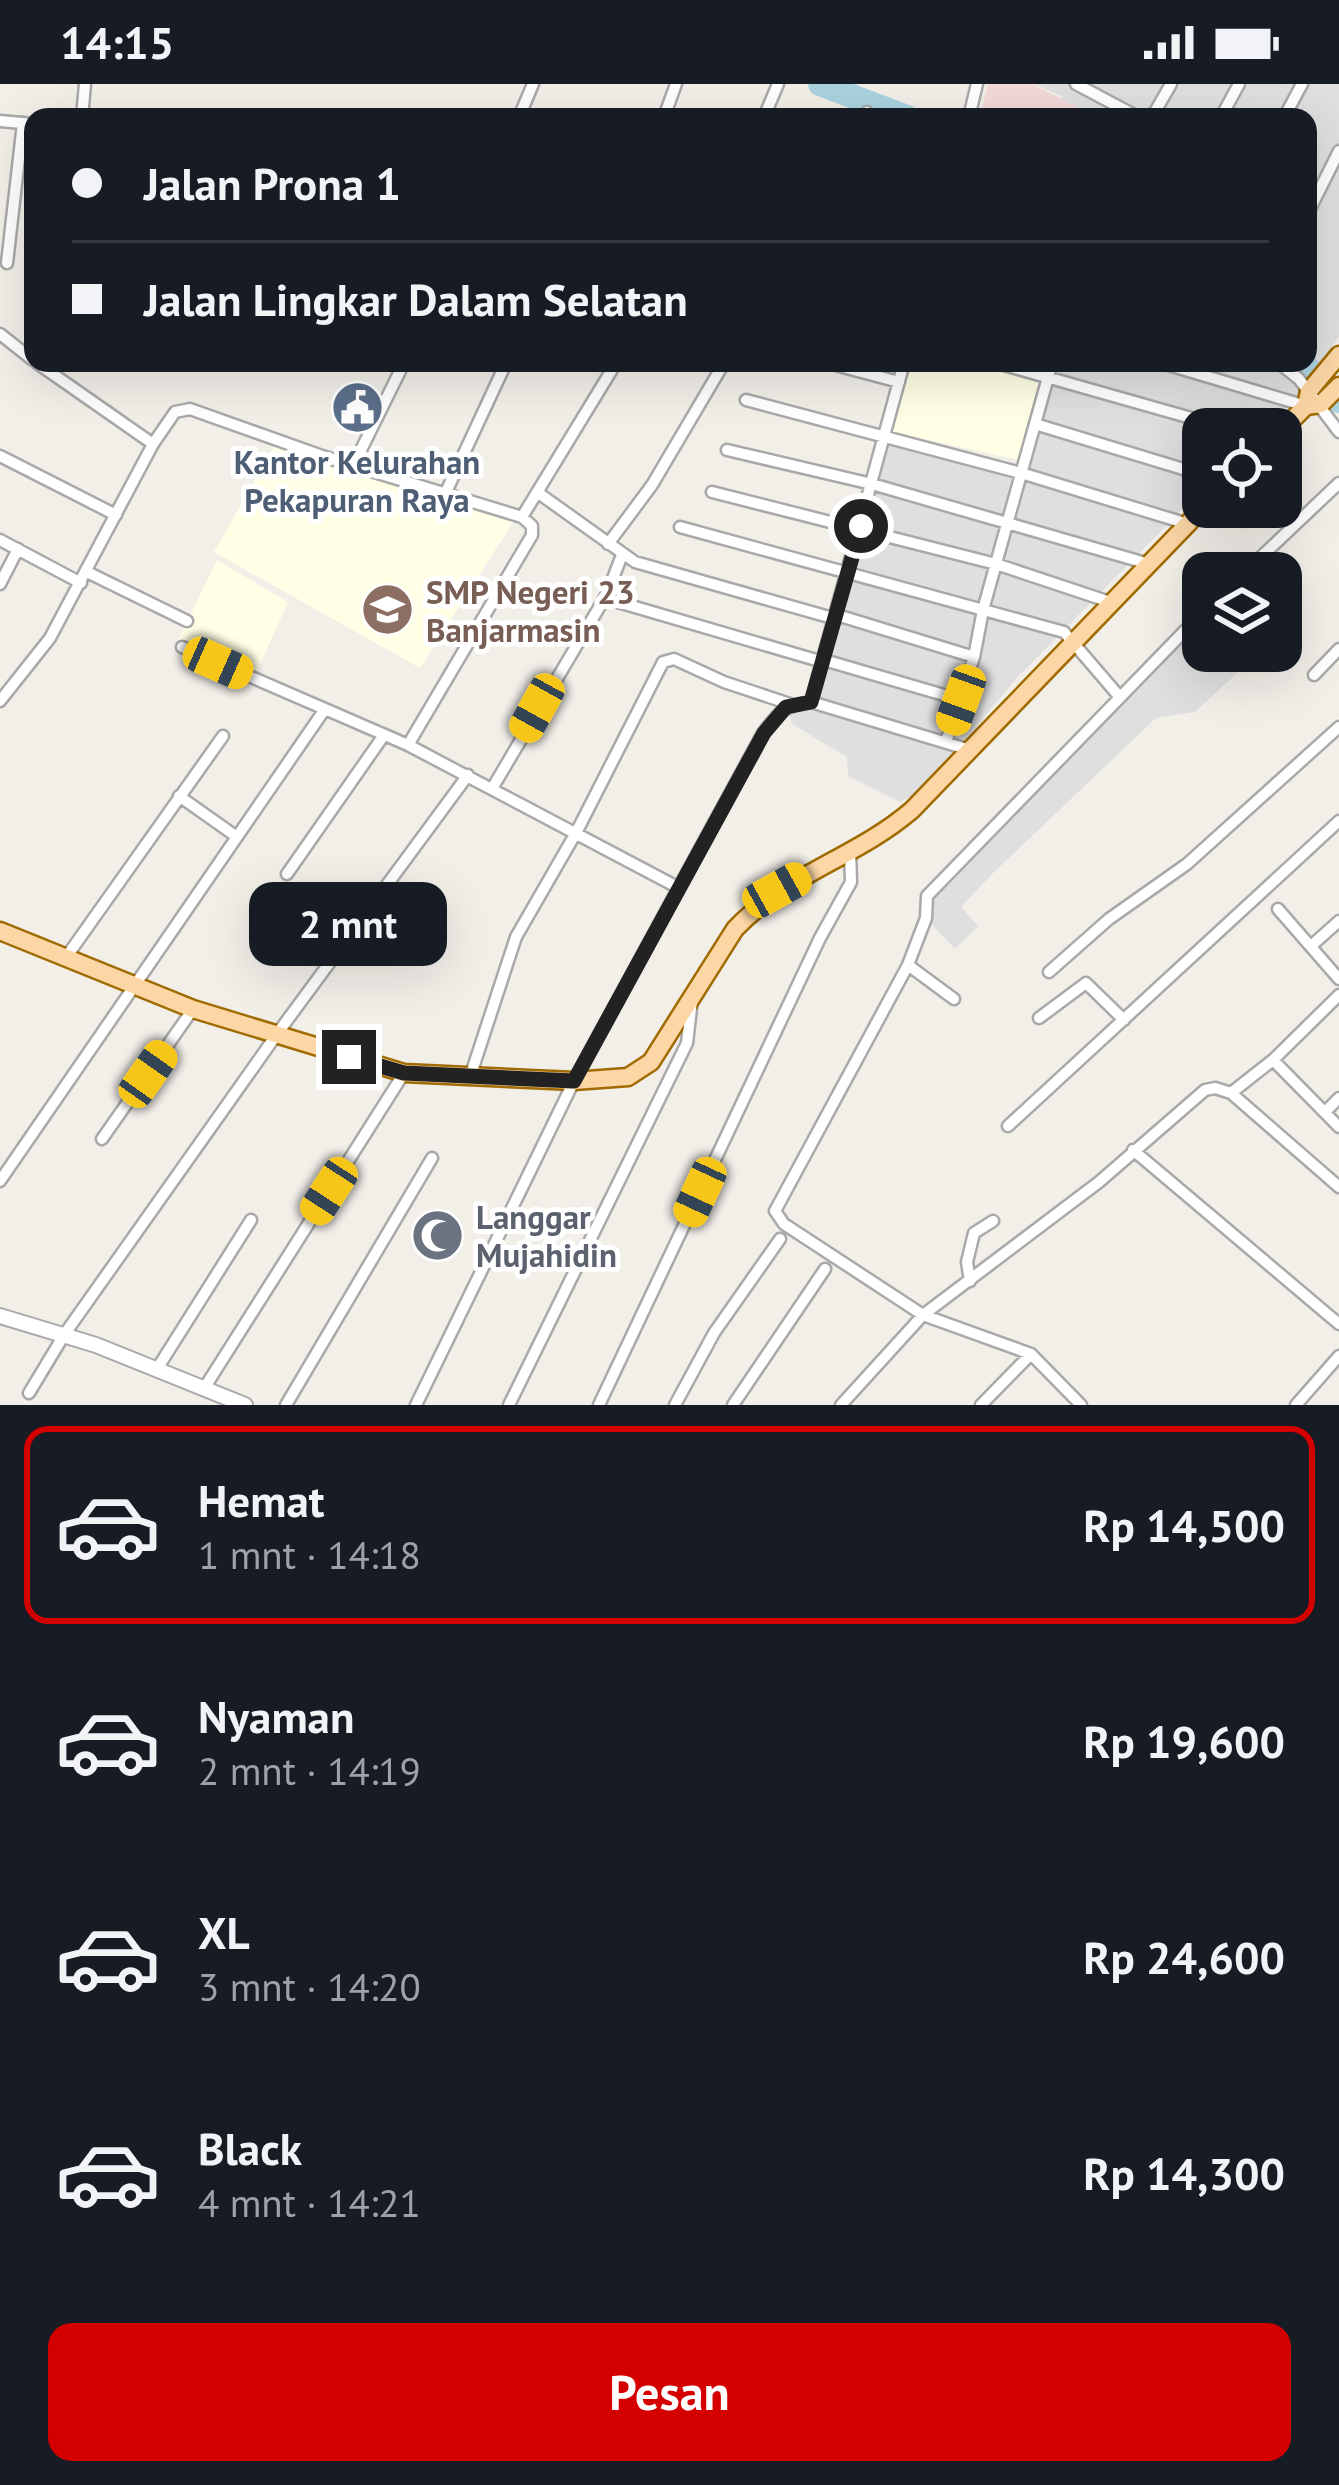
<!DOCTYPE html>
<html lang="id">
<meta charset="utf-8">
<style>
:root{--surface:#171b24;--page:#242831;--text:#f1f3f6;--muted:#9ea1a6;--line:#363941;--accent:#d40000}
body{margin:0;font-family:"PT Sans",sans-serif;background:var(--page);color:var(--text);height:100vh;display:flex;flex-direction:column;font-size:45px;white-space:nowrap}
*{box-sizing:border-box;margin:0}
p{font-size:39px;color:var(--muted)}
.icon{flex:none;width:66px;height:66px;fill:none;stroke:currentColor;stroke-width:2;stroke-linecap:round;stroke-linejoin:round}
.map{position:relative;height:1321px;overflow:hidden}
.panel{display:flex;flex-direction:column;background:var(--surface);flex:1}
.panel>*{flex:none}
.top-card{position:absolute;left:24px;top:24px;width:1293px;height:264px;border-radius:24px;box-shadow:0 12px 48px #0002;display:grid;align-content:center;height:264px;padding:0 48px;background:var(--surface)}
.fabs{position:absolute;left:1182px;top:324px;display:grid;gap:24px}
.fabs a{display:grid;place-items:center;width:120px;height:120px;border-radius:24px;background:var(--surface);box-shadow:0 12px 48px #0002;font-size:60px}
.end{position:absolute;width:54px;height:54px;margin:-27px;border:15px solid #222;background:#fff;box-shadow:0 0 0 6px #fff}
.from{border-radius:50%}
.bubble{position:absolute;height:84px;border-radius:24px;background:var(--surface);box-shadow:0 12px 48px #0002;font-size:39px;font-weight:600;line-height:84px;text-align:center}
.car{position:absolute;width:36px;height:72px;margin:-36px -18px;border-radius:15px;box-shadow:0 0 9px 3px #0007;background:linear-gradient(#f5c518 24%,#345 0 40%,#f5c518 0 76%,#345 0 86%,#f5c518 0)}
.top-card b{display:flex;align-items:center;gap:42px;height:114px;font-size:45px}
.top-card b+b{border-top:3px solid var(--line)}
.top-card i{width:30px;height:30px;background:var(--text)}
ul{padding:21px 0 0;list-style:none}
li{display:flex;align-items:center;gap:36px;height:198px;margin:0 24px 18px;padding:0 24px;border:6px solid transparent;border-radius:24px}
li div{flex:1}
li b{display:block;font-size:45px}
li em{font-style:normal;font-weight:600}
li.selected{border-color:var(--accent)}
li>.icon{width:108px;height:108px;stroke-width:1.5}
.primary-button{display:flex;gap:24px;margin-top:auto;padding:24px 48px}
.primary-button a{flex:1;height:138px;border-radius:24px;background:var(--accent);color:#fff;font-size:48px;font-weight:600;line-height:138px;text-align:center}
.status{display:flex;justify-content:space-between;align-items:center;height:84px;padding:0 60px;background:var(--surface);direction:ltr}
.status svg{height:33px;fill:currentColor}
.map>svg:first-child{display:block}
.residential{fill:#e0dfdf}
.commercial{fill:#f2dad9}
.education{fill:#ffffe5}
.lines{fill:none;stroke-linecap:round;stroke-linejoin:round}
.river{stroke:#aad3df;stroke-width:24}
.minor-casing{stroke:#a9a9a9;stroke-width:15}
.tertiary-casing{stroke:#a9a9a9;stroke-width:18}
.primary-casing{stroke:#a06b00;stroke-width:21}
.minor{stroke:#fff;stroke-width:10}
.tertiary{stroke:#fff;stroke-width:14}
.primary{stroke:#fcd6a4;stroke-width:16}
.route{stroke:#222;stroke-width:15}
.labels{text-anchor:middle;dominant-baseline:central;stroke-width:10;stroke-linejoin:round;paint-order:stroke}
.service-label{font-size:33px;font-weight:bold;fill:#4e5e75;stroke:#fff}
.education-label{font-size:33px;font-weight:bold;fill:#785e54;stroke:#fff;text-anchor:start}
.worship-label{font-size:33px;font-weight:bold;fill:#5b616d;stroke:#fff;text-anchor:start}
</style>
<div class="status"><b>14:15</b><svg viewBox="0 0 49 12"><path d="M0 12V9h3v3zM5 12V6h3v6zM10 12V3h3v9zM15 12V0h3v12zM26 1h20v11H26zM47 4h2v5h-2z"/></svg></div>
<div class="map">
<svg width="1339" height="1321" viewBox="0 0 1339 1321">
<rect width="100%" height="100%" fill="#f2efe9"/>
<path class="residential" d="M1034,0H1339V252L1313,293L1300,279H1308V33H1060L1062,12Z
M966,279H1278L1297,298L1300,310L1263,345H1203V404L1017,594L921,707L900,718L848,692L847,673L792,640L789,629L811,624L889,354L1023,390L1046,299Z
M1203,533V567H1261L1195,628L1156,634L993,789L961,823L978,842L955,865L918,827L982,756Z"/>
<path class="commercial" d="M988,0H1032L1098,33H980Z"/>
<path class="education" d="M909,279H979L1041,297L1019,376L893,348Z
M275,361L515,435L420,584L214,468Z
M217,476L288,518L255,592L177,558Z"/>
<g class="lines">
<path class="river" d="M820,0L907,33
M1303,279L1339,317"/>
<defs>
<path id="minor" d="M1076,0L1138,33
M1287,28L1302,0
M82,33L85,0
M519,33L533,0
M664,33L676,0
M764,33L778,0
M864,33L867,28
M969,33L977,0
M1152,33L1171,0
M1221,33L1239,0
M0,37L33,40
M1308,129L1339,67
M7,179L23,39
M0,250L33,276
M37,279L153,360
M828,279L899,298
M997,279L1230,345
M1162,279L1306,322
M1279,279L1299,295L1339,348
M164,280L165,279
M746,316L1021,389L1188,440
M1035,340L1203,391
M727,366L872,400L1149,480
M0,372L116,431
M354,380L404,279
M446,408L506,279
M537,408L635,478L836,535
M712,408L996,480L1110,518
M522,433L616,279
M680,443L1064,548L1118,611
M0,456L81,499
M608,460L652,401L724,279
M622,471L607,510L611,516L823,578
M87,488L187,537
M1244,489L1339,399
M0,500L18,465
M837,531L974,573
M182,563L408,661L679,804
M824,576L961,616
M1314,591L1339,565
M0,617L50,554L153,360L175,328L190,325L325,373L522,433L532,442V451L408,661
M811,618L904,279
M946,658L974,573L983,526L1052,279
M493,703L607,510
M179,712L237,753
M287,790L384,651
M1278,825L1339,895
M1311,862L1339,837
M67,872L223,652
M908,881L954,915
M1049,888L1109,835L1187,780L1339,643
M1039,934L1086,899L1124,936
M1273,976L1339,1043
M470,993L516,853L577,747L663,578L674,575L724,598L793,621
M1231,1009L1273,976L1339,911
M1325,1028L1339,1014
M1008,1042L1339,737
M102,1055L193,925
M1133,1066L1339,1240
M0,1097L325,625
M970,1197L967,1178L974,1149L993,1137
M157,1285L251,1136
M205,1303L404,989
M29,1309L64,1251L277,950L468,691
M286,1321L432,1074
M416,1321L574,997L763,649C780,627 783,622 811,618L970,666
M509,1321L687,959L692,916
M599,1321L820,854L851,798L850,766
M675,1321L714,1249L780,1155
M733,1321L825,1185
M841,1321L923,1231L1099,1098L1205,1006L1215,1004L1231,1009L1339,1103
M981,1321L1031,1270
M1081,1321L1031,1270L923,1231L784,1140L775,1127L908,881L926,834L927,812L1203,528
M1296,1321L1339,1272"/>
<path id="tertiary" d="M0,1232L96,1261L245,1321"/>
<path id="primary" d="M1306,322L1309,307L1339,271
M1281,347L1306,322L1321,320L1339,302
M0,847L193,925L404,989L574,997L628,993L651,978L735,845C788,789 856,774 912,726L1204,423"/>
</defs>
<use href="#minor" class="minor-casing"/>
<use href="#tertiary" class="tertiary-casing"/>
<use href="#primary" class="primary-casing"/>
<use href="#minor" class="minor"/>
<use href="#tertiary" class="tertiary"/>
<use href="#primary" class="primary"/>
</g>
<g class="lines">
<path class="route" d="M349,973L404,989L574,997L764,649L786,623L811,618L861,442"/>
</g>
<defs>
<symbol id="civic-disc" viewBox="-11 -11 22 22"><circle r="9.5" fill="#5c6f8a" stroke="#fff"/><path d="M-.6-6.5H3V-4.5H.6V-3L4-1V1h2V6H-6V1h2V-1L-.6-3ZM-1.2 2.5V6h2.4V2.5Z" fill="#fff"/></symbol>
<symbol id="school-disc" viewBox="-11 -11 22 22"><circle r="9.5" fill="#8d6e63" stroke="#fff"/><path d="M0-5L7-2L0 1L-7-2ZM-4 1L0 2.5L4 1V4Q0 6-4 4Z" fill="#fff"/></symbol>
<symbol id="mosque-disc" viewBox="-11 -11 22 22"><circle r="9.5" fill="#6b7280" stroke="#fff"/><path d="M3.5-4.9A6 6 0 1 0 3.5 4.9A5 5 0 1 1 3.5-4.9Z" fill="#fff"/></symbol>
</defs>
<g fill-rule="evenodd">
<use href="#civic-disc" x="328" y="294" width="59" height="59"/>
<use href="#school-disc" x="358" y="496" width="59" height="59"/>
<use href="#mosque-disc" x="408" y="1122" width="59" height="59"/>
</g>
<g class="labels">
<g class="service-label">
<text x="357" y="377">Kantor Kelurahan<tspan x="357" dy="38">Pekapuran Raya</tspan></text>
</g>
<g class="education-label">
<text x="426" y="507">SMP Negeri 23<tspan x="426" dy="38">Banjarmasin</tspan></text>
</g>
<g class="worship-label">
<text x="476" y="1132">Langgar<tspan x="476" dy="38">Mujahidin</tspan></text>
</g>
</g>
</svg>
<div class="fabs">
<a><svg class="icon" aria-label="locate" viewBox="0 0 24 24"><circle cx="12" cy="12" r="6"/><path d="M12 2v4M12 18v4M2 12h4M18 12h4"/></svg></a>
<a><svg class="icon" aria-label="layers" viewBox="0 0 24 24"><path d="M12 4l9 5-9 5-9-5zM3 14l9 5 9-5"/></svg></a>
</div>
<i class="end from" style="left:861px;top:442px"></i>
<i class="end" style="left:349px;top:973px"></i>
<div class="bubble" style="left:249px;top:798px;width:198px">2 mnt</div>
<i class="car" style="left:218px;top:579px;rotate:114deg"></i>
<i class="car" style="left:961px;top:616px;rotate:200deg"></i>
<i class="car" style="left:537px;top:624px;rotate:209deg"></i>
<i class="car" style="left:777px;top:806px;rotate:61deg"></i>
<i class="car" style="left:148px;top:990px;rotate:35deg"></i>
<i class="car" style="left:329px;top:1107px;rotate:213deg"></i>
<i class="car" style="left:700px;top:1108px;rotate:205deg"></i>
<div class="top-card">
<b><i class="from"></i>Jalan Prona 1</b>
<b><i></i>Jalan Lingkar Dalam Selatan</b>
</div>
</div>
<section class="panel">
<ul>
<li class="selected"><svg class="icon" aria-label="car" viewBox="0 0 24 24"><path d="M5 17H2v-5l4-1 3-4h7l3 4 3 1v5h-3M9 17h6M6 11h13"/><circle cx="7" cy="17" r="2"/><circle cx="17" cy="17" r="2"/></svg><div><b>Hemat</b><p>1 mnt · 14:18</p></div><em>Rp 14,500</em></li>
<li><svg class="icon" aria-label="car" viewBox="0 0 24 24"><path d="M5 17H2v-5l4-1 3-4h7l3 4 3 1v5h-3M9 17h6M6 11h13"/><circle cx="7" cy="17" r="2"/><circle cx="17" cy="17" r="2"/></svg><div><b>Nyaman</b><p>2 mnt · 14:19</p></div><em>Rp 19,600</em></li>
<li><svg class="icon" aria-label="car" viewBox="0 0 24 24"><path d="M5 17H2v-5l4-1 3-4h7l3 4 3 1v5h-3M9 17h6M6 11h13"/><circle cx="7" cy="17" r="2"/><circle cx="17" cy="17" r="2"/></svg><div><b>XL</b><p>3 mnt · 14:20</p></div><em>Rp 24,600</em></li>
<li><svg class="icon" aria-label="car" viewBox="0 0 24 24"><path d="M5 17H2v-5l4-1 3-4h7l3 4 3 1v5h-3M9 17h6M6 11h13"/><circle cx="7" cy="17" r="2"/><circle cx="17" cy="17" r="2"/></svg><div><b>Black</b><p>4 mnt · 14:21</p></div><em>Rp 14,300</em></li>
</ul>
<div class="primary-button"><a>Pesan</a></div>
</section>
